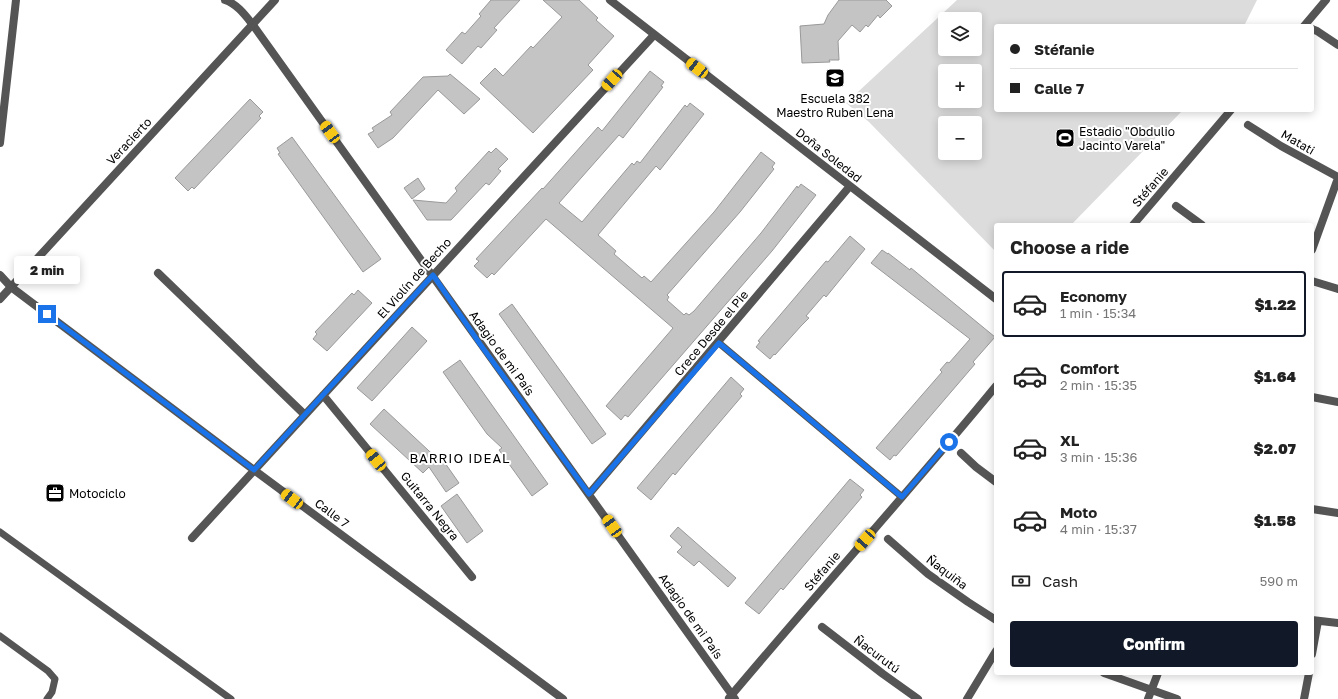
<!DOCTYPE html>
<meta charset="utf-8">
<style>
:root{--surface:#fff;--page:#f2f2f2;--text:#222;--muted:#767676;--line:#e0e0e0;--accent:#111827}
body{margin:0;font-family:"Golos Text",sans-serif;background:var(--page);color:var(--text);height:100vh;display:flex;flex-direction:column;font-size:15px;white-space:nowrap}
*{box-sizing:border-box;margin:0}
p{font-size:13px;color:var(--muted)}
.icon{flex:none;width:22px;height:22px;fill:none;stroke:currentColor;stroke-width:2;stroke-linecap:round;stroke-linejoin:round}
.map{position:relative;flex:1;overflow:hidden}
.side{position:absolute;left:994px;top:223px;width:320px;height:452px;display:flex;flex-direction:column;background:var(--surface);border-radius:4px;box-shadow:0 2px 10px #0003}
.side>*{flex:none}
.top-card{position:absolute;left:994px;top:24px;width:320px;height:88px;border-radius:4px;box-shadow:0 2px 10px #0003;display:grid;align-content:center;height:88px;padding:0 16px;background:var(--surface)}
.tools{position:absolute;left:938px;top:12px;display:grid;gap:8px}
.tools a{display:grid;place-items:center;width:44px;height:44px;border-radius:4px;background:var(--surface);box-shadow:0 2px 10px #0003;font-size:20px}
.end{position:absolute;width:18px;height:18px;margin:-9px;border:5px solid #1a73e8;background:#fff;box-shadow:0 0 0 2px #fff}
.from{border-radius:50%}
.bubble{position:absolute;height:28px;border-radius:4px;background:var(--surface);box-shadow:0 2px 10px #0003;font-size:13px;font-weight:800;line-height:28px;text-align:center}
.car{position:absolute;width:12px;height:24px;margin:-12px -6px;border-radius:5px;box-shadow:0 0 3px 1px #0007;background:linear-gradient(#f5c518 24%,#345 0 40%,#f5c518 0 76%,#345 0 86%,#f5c518 0)}
.top-card b{display:flex;align-items:center;gap:14px;height:38px;font-size:15px}
.top-card b+b{border-top:1px solid var(--line)}
.top-card i{width:10px;height:10px;background:var(--text)}
ul{padding:0;list-style:none}
li{display:flex;align-items:center;gap:12px;height:66px;margin:0 8px 6px;padding:0 8px;border:2px solid transparent;border-radius:4px}
li div{flex:1}
li b{display:block;font-size:15px}
li em{font-style:normal;font-weight:800}
li.active{border-color:var(--accent)}
li>.icon{width:36px;height:36px;stroke-width:1.5}
h2{padding:0 16px;font-size:18px;line-height:48px}
.pay{display:flex;align-items:center;gap:10px;height:44px;padding:0 16px;font-size:15px}
.pay p{margin-inline-start:auto}
.button{display:flex;gap:8px;margin-top:auto;padding:8px 16px}
.button a{flex:1;height:46px;border-radius:4px;background:var(--accent);color:#fff;font-size:16px;font-weight:800;line-height:46px;text-align:center}
.map>svg:first-child{display:block}
.green{fill:#dcdcdc;fill-rule:evenodd}
.building{fill:#c4c4c4;stroke:#999}
.lines{fill:none;stroke-linecap:round;stroke-linejoin:round}
.service{stroke:#555;stroke-width:7}
.minor{stroke:#555;stroke-width:8}
.tertiary{stroke:#555;stroke-width:8}
.route{stroke:#1a73e8;stroke-width:5}
.labels{text-anchor:middle;dominant-baseline:central;stroke-width:4;stroke-linejoin:round;paint-order:stroke}
.poi-label{font-size:12px;fill:#000;stroke:#fff;text-anchor:start}
.street-label{font-size:12px;fill:#000;stroke:#fff}
.neighbourhood-label{font-size:13px;letter-spacing:1px;fill:#000;stroke:#fff}
</style>
<div class="map">
<svg width="1338" height="699" viewBox="0 0 1338 699">
<rect width="100%" height="100%" fill="#fff"/>
<path class="green" d="M957,0H1257L1244,26H996V110H1183L1071,225H996V252L869,122L846,103ZM945,19H975V49H945ZM945,71H975V101H945ZM945,123H975V153H945Z"/>
<path class="building" d="M491,0H520L494,28L497,30L481,48L478,46L462,64L446,50L462,32L465,34L481,16L479,14Z
M543,0H579L598,18L596,20L614,36L588,65L593,70L533,133L480,83L495,68L503,76L531,46L533,48L562,17Z
M839,0H886L892,6L880,18L878,15L868,27L866,25L860,32L852,25L838,41L839,60H829L830,62L802,63L800,26L824,24L828,15Z
M650,71L664,82L661,86L663,87L623,138L619,135L559,203L582,222L632,163L634,165L637,161L640,163L685,105L687,107L690,103L704,114L660,170L656,166L598,235L616,251L614,254L642,278L644,276L651,282L714,212L761,152L775,163L772,167L774,169L740,212L667,295L669,297L667,300L684,315L686,313L689,315L694,311L761,233L797,186L798,188L801,184L816,195L772,251L628,417L625,415L621,420L606,406L673,328L546,219L494,275L492,273L487,278L474,266L479,261L476,259L542,188L543,189L598,127L602,131Z
M450,74L480,99L464,114L438,90L393,138L378,148L368,134L374,131L372,128L392,115L390,112L423,77L448,76Z
M250,99L263,112L259,116L261,118L194,189L192,187L188,191L175,178Z
M292,137L381,259L363,272L278,154L280,153L277,148Z
M496,148L508,159L498,169L501,171L489,185L486,183L451,220H427L413,200L446,203L457,191L455,188L489,151L491,153Z
M418,178L425,189L412,199L404,188Z
M850,236L865,249L826,297L824,295L806,316L809,318L801,326L775,355L774,354L770,359L756,347L760,342L758,341L826,261L828,262Z
M882,250L888,254V253L910,270L911,268L995,337L973,362L975,364L915,434L896,456L894,455L890,460L876,448L942,372L940,370L947,362L949,363L970,339L871,263Z
M358,290L372,303L327,351L313,339L317,334L315,332L352,293L354,295Z
M512,304L606,434L592,444L499,314Z
M412,327L427,341L372,401L357,388Z
M460,360L548,484L532,496L499,450L502,448L487,434L443,372Z
M731,377L744,389L740,394L742,396L685,463L675,475L673,473L651,500L637,488Z
M384,409L443,464L445,463L459,483L446,492L429,467L423,473L370,424Z
M850,479L864,490L860,495L862,497L783,590L781,588L759,614L745,603Z
M457,494L483,531L467,543L441,506Z
M678,527L736,578L728,587L699,561L694,566L677,552L682,547L670,536Z"/>
<g class="lines">
<path class="service" d="M719,343L902,497
M0,532L231,699
M0,636L48,671L55,679L52,692L47,699"/>
<path class="minor" d="M225,0C237,4 245,15 253,25L735,699
M610,0L996,299
M1304,26L1326,0
M1312,29L1317,31L1338,45
M1248,125L1281,146L1338,177
M0,143L16,0
M1176,206L1202,225
M1133,225L1231,110
M1312,250L1338,178
M158,273L305,415
M0,275L11,287L254,470L563,699
M1312,281L1338,289
M323,395L472,577
M1312,397L1338,402
M961,453L976,467L996,482
M589,494L850,186
M1312,509L1338,513
M192,538L654,35
M888,539L928,574L968,602L996,620
M1312,620L1338,623
M822,627L883,674L918,699
M1312,654L1318,621
M1104,673L1177,699
M729,698C817,593 909,492 996,386
M967,699L996,651
M1148,699L1158,673
M1304,699L1309,673"/>
<path class="tertiary" d="M0,299L275,0"/>
</g>
<g class="lines">
<path class="route" d="M47,314L254,470L433,275L480,344L589,494L719,343L902,497L949,442"/>
</g>
<defs>
<symbol id="school-square" viewBox="-11 -11 22 22"><rect x="-9" y="-9" width="18" height="18" rx="4" fill="#000" stroke="#fff"/><path d="M0-5L7-2L0 1L-7-2ZM-4 1L0 2.5L4 1V4Q0 6-4 4Z" fill="#fff"/></symbol>
<symbol id="stadium-square" viewBox="-11 -11 22 22"><rect x="-9" y="-9" width="18" height="18" rx="4" fill="#000" stroke="#fff"/><path d="M0-5a6.5 5 0 1 0 0 10a6.5 5 0 1 0 0-10ZM-3.5-1.8h7v3.6h-7Z" fill="#fff"/></symbol>
<symbol id="office-square" viewBox="-11 -11 22 22"><rect x="-9" y="-9" width="18" height="18" rx="4" fill="#000" stroke="#fff"/><path d="M-6-3h4V-5.5h4V-3h4V5H-6ZM-1-4.5V-3h2v-1.5ZM-6 0V1H6V0Z" fill="#fff"/></symbol>
</defs>
<g fill-rule="evenodd">
<use href="#school-square" x="824" y="67" width="22" height="22"/>
<use href="#stadium-square" x="1054" y="127" width="22" height="22"/>
<use href="#office-square" x="44" y="482" width="22" height="22"/>
</g>
<g class="labels">
<g class="poi-label">
<text x="835" y="98" text-anchor="middle">Escuela 382<tspan x="835" dy="14">Maestro Ruben Lena</tspan></text>
<text x="1079" y="131">Estadio "Obdulio<tspan x="1079" dy="14">Jacinto Varela"</tspan></text>
<text x="69" y="493">Motociclo</text>
</g>
<g class="street-label">
<text transform="translate(129 141) rotate(-47)">Veracierto</text>
<text transform="translate(1298 142) rotate(30)">Matati</text>
<text transform="translate(829 155) rotate(38)">Doña Soledad</text>
<text transform="translate(1150 187) rotate(-49)">Stéfanie</text>
<text transform="translate(414 278) rotate(-48)">El Violín de Becho</text>
<text transform="translate(711 333) rotate(-50)">Crece Desde el Pie</text>
<text transform="translate(502 353) rotate(54)">Adagio de mi País</text>
<text transform="translate(430 506) rotate(51)">Guitarra Negra</text>
<text transform="translate(332 513) rotate(37)">Calle 7</text>
<text transform="translate(822 571) rotate(-49)">Stéfanie</text>
<text transform="translate(947 572) rotate(37)">Ñaquiña</text>
<text transform="translate(691 616) rotate(55)">Adagio de mi País</text>
<text transform="translate(877 654) rotate(37)">Ñacurutú</text>
</g>
<g class="neighbourhood-label">
<text x="460" y="458">BARRIO IDEAL</text>
</g>
</g>
</svg>
<div class="tools">
<a><svg class="icon" aria-label="layers" viewBox="0 0 24 24"><path d="M12 4l9 5-9 5-9-5zM3 14l9 5 9-5"/></svg></a>
<a>+</a>
<a>−</a>
</div>
<i class="end from" style="left:949px;top:442px"></i>
<i class="end" style="left:47px;top:314px"></i>
<div class="bubble" style="left:14px;top:256px;width:66px">2 min</div>
<i class="car" style="left:697px;top:68px;rotate:308deg"></i>
<i class="car" style="left:612px;top:80px;rotate:222deg"></i>
<i class="car" style="left:330px;top:132px;rotate:324deg"></i>
<i class="car" style="left:376px;top:460px;rotate:321deg"></i>
<i class="car" style="left:292px;top:499px;rotate:307deg"></i>
<i class="car" style="left:612px;top:526px;rotate:325deg"></i>
<i class="car" style="left:865px;top:540px;rotate:221deg"></i>
<div class="top-card">
<b><i class="from"></i>Stéfanie</b>
<b><i></i>Calle 7</b>
</div>
<section class="side">
<h2>Choose a ride</h2>
<ul>
<li class="active"><svg class="icon" aria-label="car" viewBox="0 0 24 24"><path d="M5 17H2v-5l4-1 3-4h7l3 4 3 1v5h-3M9 17h6M6 11h13"/><circle cx="7" cy="17" r="2"/><circle cx="17" cy="17" r="2"/></svg><div><b>Economy</b><p>1 min · 15:34</p></div><em>$1.22</em></li>
<li><svg class="icon" aria-label="car" viewBox="0 0 24 24"><path d="M5 17H2v-5l4-1 3-4h7l3 4 3 1v5h-3M9 17h6M6 11h13"/><circle cx="7" cy="17" r="2"/><circle cx="17" cy="17" r="2"/></svg><div><b>Comfort</b><p>2 min · 15:35</p></div><em>$1.64</em></li>
<li><svg class="icon" aria-label="car" viewBox="0 0 24 24"><path d="M5 17H2v-5l4-1 3-4h7l3 4 3 1v5h-3M9 17h6M6 11h13"/><circle cx="7" cy="17" r="2"/><circle cx="17" cy="17" r="2"/></svg><div><b>XL</b><p>3 min · 15:36</p></div><em>$2.07</em></li>
<li><svg class="icon" aria-label="car" viewBox="0 0 24 24"><path d="M5 17H2v-5l4-1 3-4h7l3 4 3 1v5h-3M9 17h6M6 11h13"/><circle cx="7" cy="17" r="2"/><circle cx="17" cy="17" r="2"/></svg><div><b>Moto</b><p>4 min · 15:37</p></div><em>$1.58</em></li>
</ul>
<div class="pay"><svg class="icon" aria-label="cash" viewBox="0 0 24 24"><path d="M3 7h18v10H3z"/><circle cx="12" cy="12" r="2"/></svg>Cash<p>590 m</p></div>
<div class="button"><a>Confirm</a></div>
</section>
</div>
